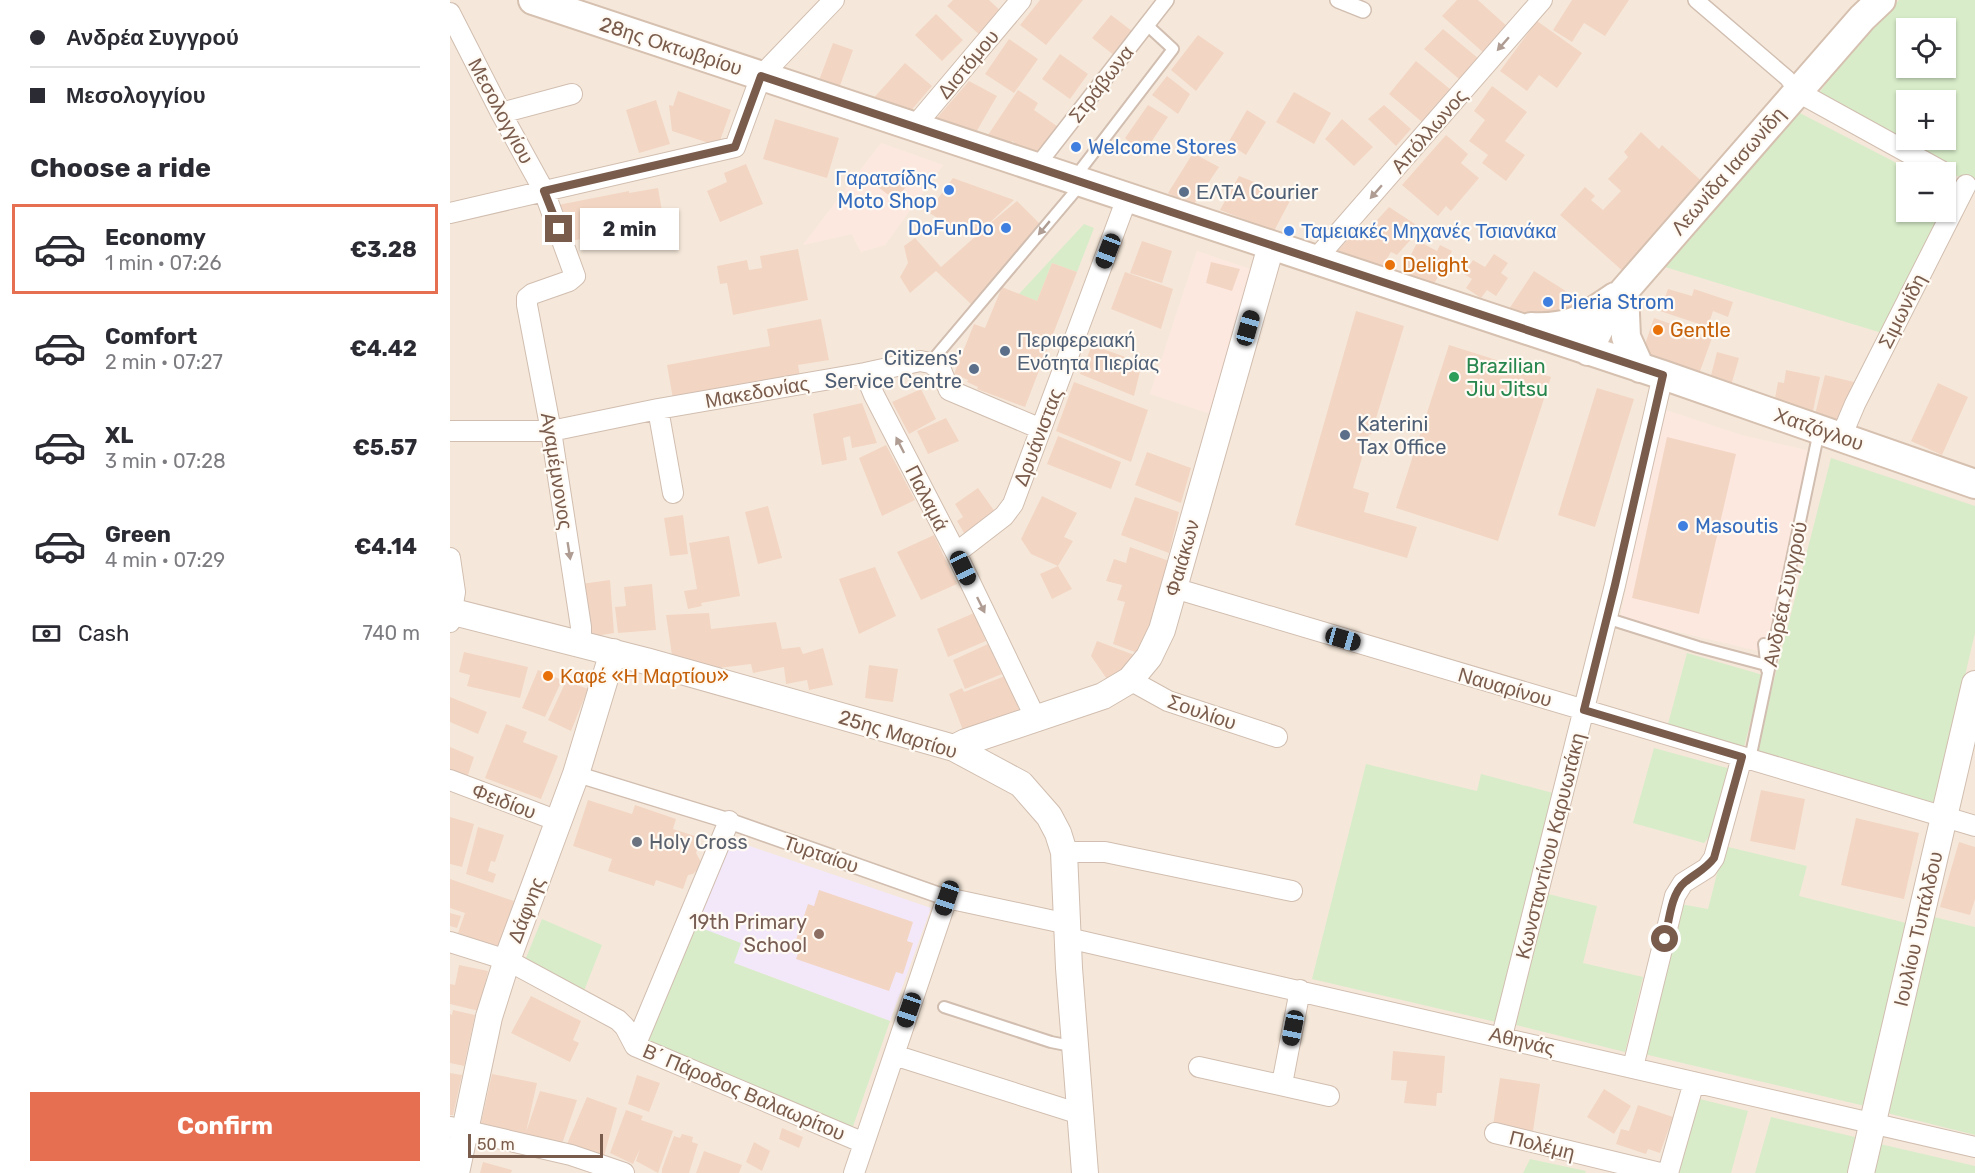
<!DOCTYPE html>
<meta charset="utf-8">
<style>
:root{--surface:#fff;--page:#f7f7f7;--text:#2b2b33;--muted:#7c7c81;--line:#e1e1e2;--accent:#e76f51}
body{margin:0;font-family:Rubik,sans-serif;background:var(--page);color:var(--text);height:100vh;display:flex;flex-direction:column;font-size:22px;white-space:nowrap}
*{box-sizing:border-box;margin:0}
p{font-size:20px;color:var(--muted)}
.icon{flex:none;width:33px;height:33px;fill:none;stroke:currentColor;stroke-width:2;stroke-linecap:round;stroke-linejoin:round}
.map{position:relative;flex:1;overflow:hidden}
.panel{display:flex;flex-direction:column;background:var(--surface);width:450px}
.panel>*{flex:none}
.top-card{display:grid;align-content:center;height:132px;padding:0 30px;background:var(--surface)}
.fabs{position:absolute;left:1446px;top:18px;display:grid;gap:12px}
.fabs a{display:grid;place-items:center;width:60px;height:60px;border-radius:0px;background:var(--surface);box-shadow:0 2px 4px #0004;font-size:30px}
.scale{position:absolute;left:18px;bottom:15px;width:135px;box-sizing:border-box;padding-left:6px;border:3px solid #7a5c4d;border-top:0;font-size:16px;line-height:21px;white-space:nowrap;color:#7a5c4d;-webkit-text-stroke:4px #fffaf3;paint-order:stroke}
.end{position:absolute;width:27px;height:27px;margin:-14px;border:8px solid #7a5c4d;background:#fff;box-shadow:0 0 0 3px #fff}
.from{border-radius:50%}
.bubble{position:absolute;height:42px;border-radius:0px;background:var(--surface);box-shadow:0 2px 4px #0004;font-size:20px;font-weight:700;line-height:42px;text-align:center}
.car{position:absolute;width:18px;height:36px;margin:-18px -9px;border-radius:8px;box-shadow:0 0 4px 2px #0007;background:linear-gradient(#222 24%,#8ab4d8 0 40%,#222 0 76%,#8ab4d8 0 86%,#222 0)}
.top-card b{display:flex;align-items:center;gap:21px;height:57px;font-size:22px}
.top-card b+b{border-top:2px solid var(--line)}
.top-card i{width:15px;height:15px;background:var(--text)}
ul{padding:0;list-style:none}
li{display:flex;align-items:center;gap:18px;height:90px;margin:0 12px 9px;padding:0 18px;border:3px solid transparent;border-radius:0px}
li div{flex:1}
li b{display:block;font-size:22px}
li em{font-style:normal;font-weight:700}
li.on{border-color:var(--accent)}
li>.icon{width:54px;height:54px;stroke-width:1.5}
h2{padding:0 30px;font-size:27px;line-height:72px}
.pay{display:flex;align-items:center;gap:15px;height:66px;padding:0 30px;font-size:22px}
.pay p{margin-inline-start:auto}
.primary-button{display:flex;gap:12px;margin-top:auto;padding:12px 30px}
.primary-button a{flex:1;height:69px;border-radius:0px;background:var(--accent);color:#fff;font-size:24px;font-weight:700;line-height:69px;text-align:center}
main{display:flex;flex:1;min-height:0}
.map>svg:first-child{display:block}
.residential{fill:#f5e8da;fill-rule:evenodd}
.commercial{fill:#fde8e0}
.education{fill:#f3e8fa}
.green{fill:#d8ecc9;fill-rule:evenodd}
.building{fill:#f3d5c3}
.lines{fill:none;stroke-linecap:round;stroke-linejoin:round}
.service-casing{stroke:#d1beb0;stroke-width:14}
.pedestrian-casing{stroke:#d1beb0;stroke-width:18}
.minor-casing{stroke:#d1beb0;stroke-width:22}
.tertiary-casing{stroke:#d1beb0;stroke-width:28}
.secondary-casing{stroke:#d6c0b0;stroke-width:32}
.service{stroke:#fff;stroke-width:10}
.pedestrian{stroke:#fff;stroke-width:15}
.minor{stroke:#fff;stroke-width:20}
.tertiary{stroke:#fff;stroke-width:26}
.secondary{stroke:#fff;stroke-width:28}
.oneway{fill:#af9d94}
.route{stroke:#7a5c4d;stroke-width:8}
.shop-dot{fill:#3f7fe0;stroke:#fffaf3;stroke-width:2}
.service-dot{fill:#5c6f8a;stroke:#fffaf3;stroke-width:2}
.food-dot{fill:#e8710a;stroke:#fffaf3;stroke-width:2}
.leisure-dot{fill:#2e9e5b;stroke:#fffaf3;stroke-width:2}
.worship-dot{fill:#6b7280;stroke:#fffaf3;stroke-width:2}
.education-dot{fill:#8d6e63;stroke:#fffaf3;stroke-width:2}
.labels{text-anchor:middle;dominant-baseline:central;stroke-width:4.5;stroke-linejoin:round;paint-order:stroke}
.street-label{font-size:20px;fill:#7a5c4d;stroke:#fffaf3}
.shop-label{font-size:20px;fill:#366cbe;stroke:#fffaf3;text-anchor:start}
.service-label{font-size:20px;fill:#4e5e75;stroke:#fffaf3;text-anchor:start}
.food-label{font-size:20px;fill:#c56008;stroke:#fffaf3;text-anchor:start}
.leisure-label{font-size:20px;fill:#27864d;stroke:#fffaf3;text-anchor:start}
.worship-label{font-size:20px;fill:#5b616d;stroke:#fffaf3;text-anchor:start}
.education-label{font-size:20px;fill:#785e54;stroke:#fffaf3;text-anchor:end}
</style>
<main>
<section class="panel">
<div class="top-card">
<b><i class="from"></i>Ανδρέα Συγγρού</b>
<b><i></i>Μεσολογγίου</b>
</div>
<h2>Choose a ride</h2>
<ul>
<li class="on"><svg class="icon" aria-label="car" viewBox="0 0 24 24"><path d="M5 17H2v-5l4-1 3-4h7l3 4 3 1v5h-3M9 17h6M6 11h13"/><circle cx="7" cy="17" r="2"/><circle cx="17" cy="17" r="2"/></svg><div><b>Economy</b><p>1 min · 07:26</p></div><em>€3.28</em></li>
<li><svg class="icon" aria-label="car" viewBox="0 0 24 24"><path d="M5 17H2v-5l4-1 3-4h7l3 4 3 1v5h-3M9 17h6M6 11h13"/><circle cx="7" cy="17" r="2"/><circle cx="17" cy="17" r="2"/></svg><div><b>Comfort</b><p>2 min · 07:27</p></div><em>€4.42</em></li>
<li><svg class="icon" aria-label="car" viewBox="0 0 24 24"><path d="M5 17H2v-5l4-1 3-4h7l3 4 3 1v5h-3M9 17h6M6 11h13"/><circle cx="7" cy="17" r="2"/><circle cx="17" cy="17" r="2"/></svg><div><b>XL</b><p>3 min · 07:28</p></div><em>€5.57</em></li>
<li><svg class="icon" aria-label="car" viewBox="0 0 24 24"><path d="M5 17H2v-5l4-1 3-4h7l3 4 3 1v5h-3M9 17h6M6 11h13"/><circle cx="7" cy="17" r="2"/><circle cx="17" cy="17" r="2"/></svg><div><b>Green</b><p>4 min · 07:29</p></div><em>€4.14</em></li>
</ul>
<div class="pay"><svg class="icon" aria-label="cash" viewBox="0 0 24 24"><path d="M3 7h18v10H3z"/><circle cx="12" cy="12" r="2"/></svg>Cash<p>740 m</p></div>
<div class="primary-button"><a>Confirm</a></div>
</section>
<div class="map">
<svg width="1525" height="1173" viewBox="0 0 1525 1173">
<rect width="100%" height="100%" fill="#fdf6ec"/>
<path class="residential" d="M0,0H1525V1173H0ZM1456,28H1496V68H1456ZM1456,100H1496V140H1456ZM1456,172H1496V212H1456Z"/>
<path class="commercial" d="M431,143L493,165L435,245L411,252L402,234L353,245Z
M747,251L803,270L761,414L700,394Z
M1213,409L1291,435L1364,452L1317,653L1170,618Z"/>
<path class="education" d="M276,838L481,908L440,1021L284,963L243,925Z"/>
<path class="green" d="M1449,0H1525V186L1367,96L1400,50ZM1456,28H1496V68H1456ZM1456,100H1496V140H1456Z
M1346,111L1464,172H1456V212H1495L1432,333L1215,267Z
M634,224L644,228L627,272L602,263L587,301L569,294Z
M1381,458L1525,506V633L1485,803L1306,750Z
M1237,653L1313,675L1294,747L1218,724Z
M1204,748L1281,769L1263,832L1254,843L1183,823Z
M916,764L1027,791L1031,774L1103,793L1046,1022L862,979Z
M1274,846L1357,866L1349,896L1460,924L1415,1106L1194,1054L1230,904L1258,909Z
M1098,894L1147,906L1133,963L1193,977L1175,1052L1066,1025Z
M1484,917L1525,927V1135L1437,1113Z
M92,919L152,945L132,996L73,965Z
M243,925L291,943L284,963L440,1021L401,1132L194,1044Z
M1250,1099L1298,1111L1281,1173H1228Z
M1321,1117L1405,1137L1397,1173H1305Z
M1430,1144L1525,1166V1173H1423Z
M1080,1159L1136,1171L1135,1173H1073Z"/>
<path class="building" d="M503,0H539L553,13L531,36L497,6Z
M590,0H633L596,45L570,25Z
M1007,0H1028L1059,28L1035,54L992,16Z
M1122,0H1179L1155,36L1134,23L1122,42L1103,30Z
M486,14L513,40L492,61L465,35Z
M661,15L682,31L665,56L642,38Z
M1087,21L1132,53L1107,88L1089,75L1077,91L1050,71Z
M993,29L1029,59L1009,79L974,49Z
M748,35L774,53L746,91L721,70Z
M559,39L588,59L564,93L535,74Z
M383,43L403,50L388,91L368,83Z
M610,54L638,74L620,99L592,79Z
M966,61L1001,90L972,122L939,94Z
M455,63L482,86L459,113L421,101Z
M717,76L740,94L728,114L702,95Z
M519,81L547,96L525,134L486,119Z
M1042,86L1077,112L1055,141L1075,155L1056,181L1032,163L1038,155L1019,141L1035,120L1024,111Z
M568,90L588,103L584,110L611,129L589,160L562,141L559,148L538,135Z
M228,91L281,110L268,146L222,131L219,105L223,106Z
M844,92L881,113L864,144L826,122Z
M206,100L220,144L189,153L176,110Z
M698,105L718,117L693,154L675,138Z
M934,105L961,129L946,146L918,119Z
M797,110L816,122L796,155L778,143Z
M325,119L389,138L377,178L313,159Z
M892,119L923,147L904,166L875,139Z
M1191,132L1209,149L1212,145L1257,186L1176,274L1110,215L1135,187L1145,196L1141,200L1153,210L1171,191L1158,179L1178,157L1174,152Z
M996,135L1018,154L1011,163L1029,178L1001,211L996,206L988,216L952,185Z
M743,153L769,167L742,207L718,193Z
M296,164L313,204L270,222L257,191L277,182L274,173Z
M789,176L842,197L824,231L770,210Z
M436,177L456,187L445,200L428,187Z
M503,178L564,200L532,230L567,201L592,226L523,306L486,271L460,293L450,277L458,263L454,246L465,238L491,267L527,235L506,224L503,228L478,212Z
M208,188L213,217L205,218L206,224L116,242L108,205L179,191V193Z
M939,207L971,228L947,255L941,252L936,260L947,266L938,281L881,258L911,225L919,229Z
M692,241L722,251L712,283L680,273Z
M968,241L987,251L990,245L1002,251L979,293L949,278Z
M348,249L358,300L283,315L277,283L270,284L267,266L297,260L299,270L312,268L310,256Z
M1044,254L1058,263L1051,273L1058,278L1046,296L1037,290L1031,298L1016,288L1022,279L1014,274L1023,260L1035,267Z
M761,262L790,269L782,291L756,283Z
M602,263L627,272L575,407L527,389L528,387L517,382L518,380L504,374L524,324L535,328L552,287L587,301Z
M1084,271L1138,305L1109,322L1059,309Z
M675,272L723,289L711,329L661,309Z
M1218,289L1242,296L1244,289L1283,302L1278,317L1263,311L1258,327L1210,311Z
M906,311L954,326L921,435L919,434L903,488L919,493L914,512L967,527L957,558L845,525Z
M1204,318L1262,338L1249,374L1192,353Z
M371,319L379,360L348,365L350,376L223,399L217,365L320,346L317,329Z
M642,345L692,363L684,396L630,374Z
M999,345L1101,377L1048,541L946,508Z
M1267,352L1289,358L1280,389L1259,383Z
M1336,370L1370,377L1362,416L1323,409L1328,382L1334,383Z
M1375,375L1404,382L1391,430L1363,422Z
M624,382L698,410L681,462L606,431Z
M1488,383L1518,397L1492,455L1461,441Z
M1147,388L1184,399L1145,527L1108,515Z
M471,389L486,419L459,434L442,402Z
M412,403L427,443L402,448L400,436L393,438L397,460L372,465L363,414Z
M496,418L509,441L478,454L467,431Z
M608,436L671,462L661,489L597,464Z
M1217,437L1286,454L1249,614L1182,598Z
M436,445L465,500L432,516L409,458Z
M697,452L741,468L731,503L685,485Z
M528,488L548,516L518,540L507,521L513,517L505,504Z
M592,496L627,513L614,537L623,541L608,566L622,589L602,599L590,574L608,566L581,554L571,539Z
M685,497L729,512L719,553L671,535Z
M318,506L332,558L308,564L295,512Z
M233,515L238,554L220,556L214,518Z
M484,535L507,584L471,600L447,552Z
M279,536L290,596L251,603L252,606L238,609L234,591L247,589L239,543Z
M680,547L722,562L693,655L663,644L675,602L667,600L672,585L656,581L664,559L676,563Z
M425,567L446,616L409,634L389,579Z
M160,580L164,633L139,637L131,584Z
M202,584L206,630L168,633L165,607L176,606L174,587Z
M259,613L261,629L326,622L332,649L350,647L353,654L373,648L383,685L359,690L357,680L336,684L334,667L303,673L301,664L253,670L223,662L216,615Z
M524,613L536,641L498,657L487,629Z
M647,641L687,656L659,682L641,656Z
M538,644L552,674L515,689L503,660Z
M14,652L78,667L70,698L17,686L20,675L9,672Z
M419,665L448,669L443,702L415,698Z
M88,670L112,680L95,717L72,708Z
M555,676L571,713L514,733L499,694L512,688L514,692Z
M116,681L138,689L121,731L98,720Z
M0,697L37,712L28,734L0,722Z
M56,724L77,732L73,742L108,756L91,799L35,778Z
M0,747L24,757L16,781L0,774Z
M1311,790L1355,799L1345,850L1300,841Z
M138,800L182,814L185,805L226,819L223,829L251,838L246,853L251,862L250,867L243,874L238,875L233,889L206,880L204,886L158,871L162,859L123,846Z
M0,817L24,824L12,867L0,864Z
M1406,818L1469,833L1454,899L1391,885Z
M28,827L54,835L45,862L41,861L38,871L46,874L43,883L16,874Z
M1509,842L1525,847V899L1520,915L1490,907Z
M0,879L64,901L48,947L8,933L15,913L0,908Z
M369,890L463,922L457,941L463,943L453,974L446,972L439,991L346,959L352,942L346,940L358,904L364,906Z
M0,913L11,916L7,928L0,926Z
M9,965L38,971L29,1011L0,1004V984L5,985Z
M81,996L131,1021L123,1040L129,1043L120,1062L61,1033Z
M3,1010L25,1015L14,1066L0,1063V1014L2,1015Z
M943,1051L995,1056L992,1093H987L986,1106L954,1103L957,1081L941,1080Z
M0,1073L12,1075L3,1115H0Z
M42,1074L87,1083L76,1132L90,1091L127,1100L112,1144L31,1123Z
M187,1075L210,1083L199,1112L178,1104Z
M1050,1078L1090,1084L1083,1131L1043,1125Z
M1154,1089L1181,1106L1164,1134L1137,1117Z
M137,1097L167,1108L154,1156L117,1144Z
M1188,1105L1223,1117L1210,1153L1198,1149L1196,1154L1166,1144L1171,1129L1179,1131Z
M176,1110L193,1116L191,1120L223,1131L208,1173L186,1161L190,1149L183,1164L160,1153Z
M332,1128L353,1137L349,1148L329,1139Z
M232,1134L243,1137L242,1142L248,1144L239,1173H212V1169L224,1136L230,1138Z
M304,1142L320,1151L312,1171L296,1162Z
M254,1151L292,1165L289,1173H246Z
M33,1162L62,1170L61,1173H30Z"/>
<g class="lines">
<defs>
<path id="service" d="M625,177L723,49L697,25
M480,363L632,183
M1156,618L1248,647L1316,665
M1314,644L1317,670
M1300,759L1369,431
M494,1007L601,1042L626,1047"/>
<path id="pedestrian" d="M888,0L913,10
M1246,0L1337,78L1348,92
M586,167L716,0
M126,774L279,821L497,898"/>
<path id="minor" d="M0,13L51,113L94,191L125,276L119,281L82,294L77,298V305L101,431L131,627V644
M1348,92L1493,172
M51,113L122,94
M464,127L571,0
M0,213L285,147L311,76L384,0
M865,260L1092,0
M415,373L424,395L506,553L586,719
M208,409L223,493
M0,431H101L208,409L415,373L470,361L480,363L491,370L499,390L591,429
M1391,437L1405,404L1516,185
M506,553L554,516L563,504L677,198
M0,558L5,592L0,622
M724,588L1525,826
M680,680L718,701L827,737
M0,780L108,821
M614,852H655L842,891
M618,938L1525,1147
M0,942L57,960L168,1020L175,1027L185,1046L414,1143
M1052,1036L1165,585L1213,375
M185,1046L279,821
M444,1055L630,1114
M749,1067L879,1096
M1183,1067L1225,896L1233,883L1257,868L1264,858L1292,757
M832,1084L850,990
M0,1127L121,1155L174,1173
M1045,1133L1210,1173
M404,1173L497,898L618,924
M1218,1173L1244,1082"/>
<path id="tertiary" d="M0,611L196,661L504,748L571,784L599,816L608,833L614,852L619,968L635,1173
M504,748L516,742L653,696L680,680L699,657L712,630L821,246
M6,1173L39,1017L57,960L126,774L163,652
M1411,1173L1525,684"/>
<path id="secondary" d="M83,0L1213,375L1525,484
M1174,291L1176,337L1190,368
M1081,327C1121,329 1133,319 1165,297
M1138,351L1150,327L1174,291L1412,18L1431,0"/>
</defs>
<use href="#service" class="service-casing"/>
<use href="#pedestrian" class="pedestrian-casing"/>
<use href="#minor" class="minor-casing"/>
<use href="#tertiary" class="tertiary-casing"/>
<use href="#secondary" class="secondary-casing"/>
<use href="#service" class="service"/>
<use href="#pedestrian" class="pedestrian"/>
<use href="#minor" class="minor"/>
<use href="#tertiary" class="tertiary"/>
<use href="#secondary" class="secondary"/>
</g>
<defs><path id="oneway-solid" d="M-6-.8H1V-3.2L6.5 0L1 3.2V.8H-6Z" transform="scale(1.5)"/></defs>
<g class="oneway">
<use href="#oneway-solid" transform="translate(1053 44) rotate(131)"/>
<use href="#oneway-solid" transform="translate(926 192) rotate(131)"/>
<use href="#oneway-solid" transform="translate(594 228) rotate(130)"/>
<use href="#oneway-solid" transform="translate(450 445) rotate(-117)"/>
<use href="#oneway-solid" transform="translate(119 551) rotate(81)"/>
<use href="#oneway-solid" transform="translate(531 605) rotate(64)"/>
</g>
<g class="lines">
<path class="route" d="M109,229L94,191L285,147L311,76L1213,375L1165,585L1134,710L1292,757L1264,858C1256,869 1246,873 1235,882C1221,893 1219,921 1215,939"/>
</g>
<g class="shop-dot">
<circle cx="626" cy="147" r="6"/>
<circle cx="499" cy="190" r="6"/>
<circle cx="556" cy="228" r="6"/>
<circle cx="839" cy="231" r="6"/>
<circle cx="1098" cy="302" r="6"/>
<circle cx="1233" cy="526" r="6"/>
</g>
<g class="service-dot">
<circle cx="734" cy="192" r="6"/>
<circle cx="555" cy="351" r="6"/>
<circle cx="524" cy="369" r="6"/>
<circle cx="895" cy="435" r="6"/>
</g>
<g class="food-dot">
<circle cx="940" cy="265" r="6"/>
<circle cx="1208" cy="330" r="6"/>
<circle cx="98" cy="676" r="6"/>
</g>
<circle class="leisure-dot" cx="1004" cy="377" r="6"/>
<circle class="worship-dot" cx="187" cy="842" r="6"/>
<circle class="education-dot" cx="369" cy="934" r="6"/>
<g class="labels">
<g class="street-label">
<text transform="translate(221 46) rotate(18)">28ης Οκτωβρίου</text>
<text transform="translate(518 64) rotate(-50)">Διστόμου</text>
<text transform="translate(651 84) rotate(-52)">Στράβωνα</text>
<text transform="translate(51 111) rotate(62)">Μεσολογγίου</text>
<text transform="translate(979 131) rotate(-49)">Απόλλωνος</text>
<text transform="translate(1278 171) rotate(-49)">Λεωνίδα Ιασωνίδη</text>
<text transform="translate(1452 311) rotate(-63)">Σιμωνίδη</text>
<text transform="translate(307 392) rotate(-10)">Μακεδονίας</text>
<text transform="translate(1369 429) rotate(19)">Χατζόγλου</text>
<text transform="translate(588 437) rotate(-69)">Δρυάνιστας</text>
<text transform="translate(107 471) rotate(81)">Αγαμέμνονος</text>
<text transform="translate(477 498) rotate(63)">Παλαμά</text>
<text transform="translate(732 558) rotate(-74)">Φαιάκων</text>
<text transform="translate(1335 594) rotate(-78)">Ανδρέα Συγγρού</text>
<text transform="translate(1055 687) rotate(16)">Ναυαρίνου</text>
<text transform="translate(752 712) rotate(19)">Σουλίου</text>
<text transform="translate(448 734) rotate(17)">25ης Μαρτίου</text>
<text transform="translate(54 801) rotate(21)">Φειδίου</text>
<text transform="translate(1100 846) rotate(-76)">Κωνσταντίνου Καρυωτάκη</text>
<text transform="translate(371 854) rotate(19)">Τυρταίου</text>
<text transform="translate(76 910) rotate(-69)">Δάφνης</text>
<text transform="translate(1468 929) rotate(-77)">Ιουλίου Τυπάλδου</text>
<text transform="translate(1072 1041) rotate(13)">Αθηνάς</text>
<text transform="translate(294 1092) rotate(23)">Β΄ Πάροδος Βαλαωρίτου</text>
<text transform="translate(1092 1145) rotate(14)">Πολέμη</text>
</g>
<g class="shop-label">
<text x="638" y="147">Welcome Stores</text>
<text x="487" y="178" text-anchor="end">Γαρατσίδης<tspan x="487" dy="23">Moto Shop</tspan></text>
<text x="544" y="228" text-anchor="end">DoFunDo</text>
<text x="851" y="231">Ταμειακές Μηχανές Τσιανάκα</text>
<text x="1110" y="302">Pieria Strom</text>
<text x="1245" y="526">Masoutis</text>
</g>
<g class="service-label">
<text x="746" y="192">ΕΛΤΑ Courier</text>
<text x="567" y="340">Περιφερειακή<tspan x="567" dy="23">Ενότητα Πιερίας</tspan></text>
<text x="512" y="358" text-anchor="end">Citizens'<tspan x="512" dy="23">Service Centre</tspan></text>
<text x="907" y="424">Katerini<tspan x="907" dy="23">Tax Office</tspan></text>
</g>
<g class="food-label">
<text x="952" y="265">Delight</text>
<text x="1220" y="330">Gentle</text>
<text x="110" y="676">Καφέ «Η Μαρτίου»</text>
</g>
<g class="leisure-label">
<text x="1016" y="366">Brazilian<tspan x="1016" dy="23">Jiu Jitsu</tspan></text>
</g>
<g class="worship-label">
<text x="199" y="842">Holy Cross</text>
</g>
<g class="education-label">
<text x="357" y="922">19th Primary<tspan x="357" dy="23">School</tspan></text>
</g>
</g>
</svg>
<div class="fabs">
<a><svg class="icon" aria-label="locate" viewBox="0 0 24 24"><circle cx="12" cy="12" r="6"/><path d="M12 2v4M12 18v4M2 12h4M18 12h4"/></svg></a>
<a>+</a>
<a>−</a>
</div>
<div class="scale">50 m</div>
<i class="end from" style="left:1215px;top:939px"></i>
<i class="end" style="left:109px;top:229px"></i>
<div class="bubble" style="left:130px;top:208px;width:99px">2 min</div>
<i class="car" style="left:658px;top:251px;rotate:201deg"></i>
<i class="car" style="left:798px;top:328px;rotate:16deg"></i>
<i class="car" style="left:513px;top:568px;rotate:155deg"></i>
<i class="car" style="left:893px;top:639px;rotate:106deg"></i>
<i class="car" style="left:497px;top:898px;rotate:199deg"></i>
<i class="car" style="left:459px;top:1010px;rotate:199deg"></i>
<i class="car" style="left:843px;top:1028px;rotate:191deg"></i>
</div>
</main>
